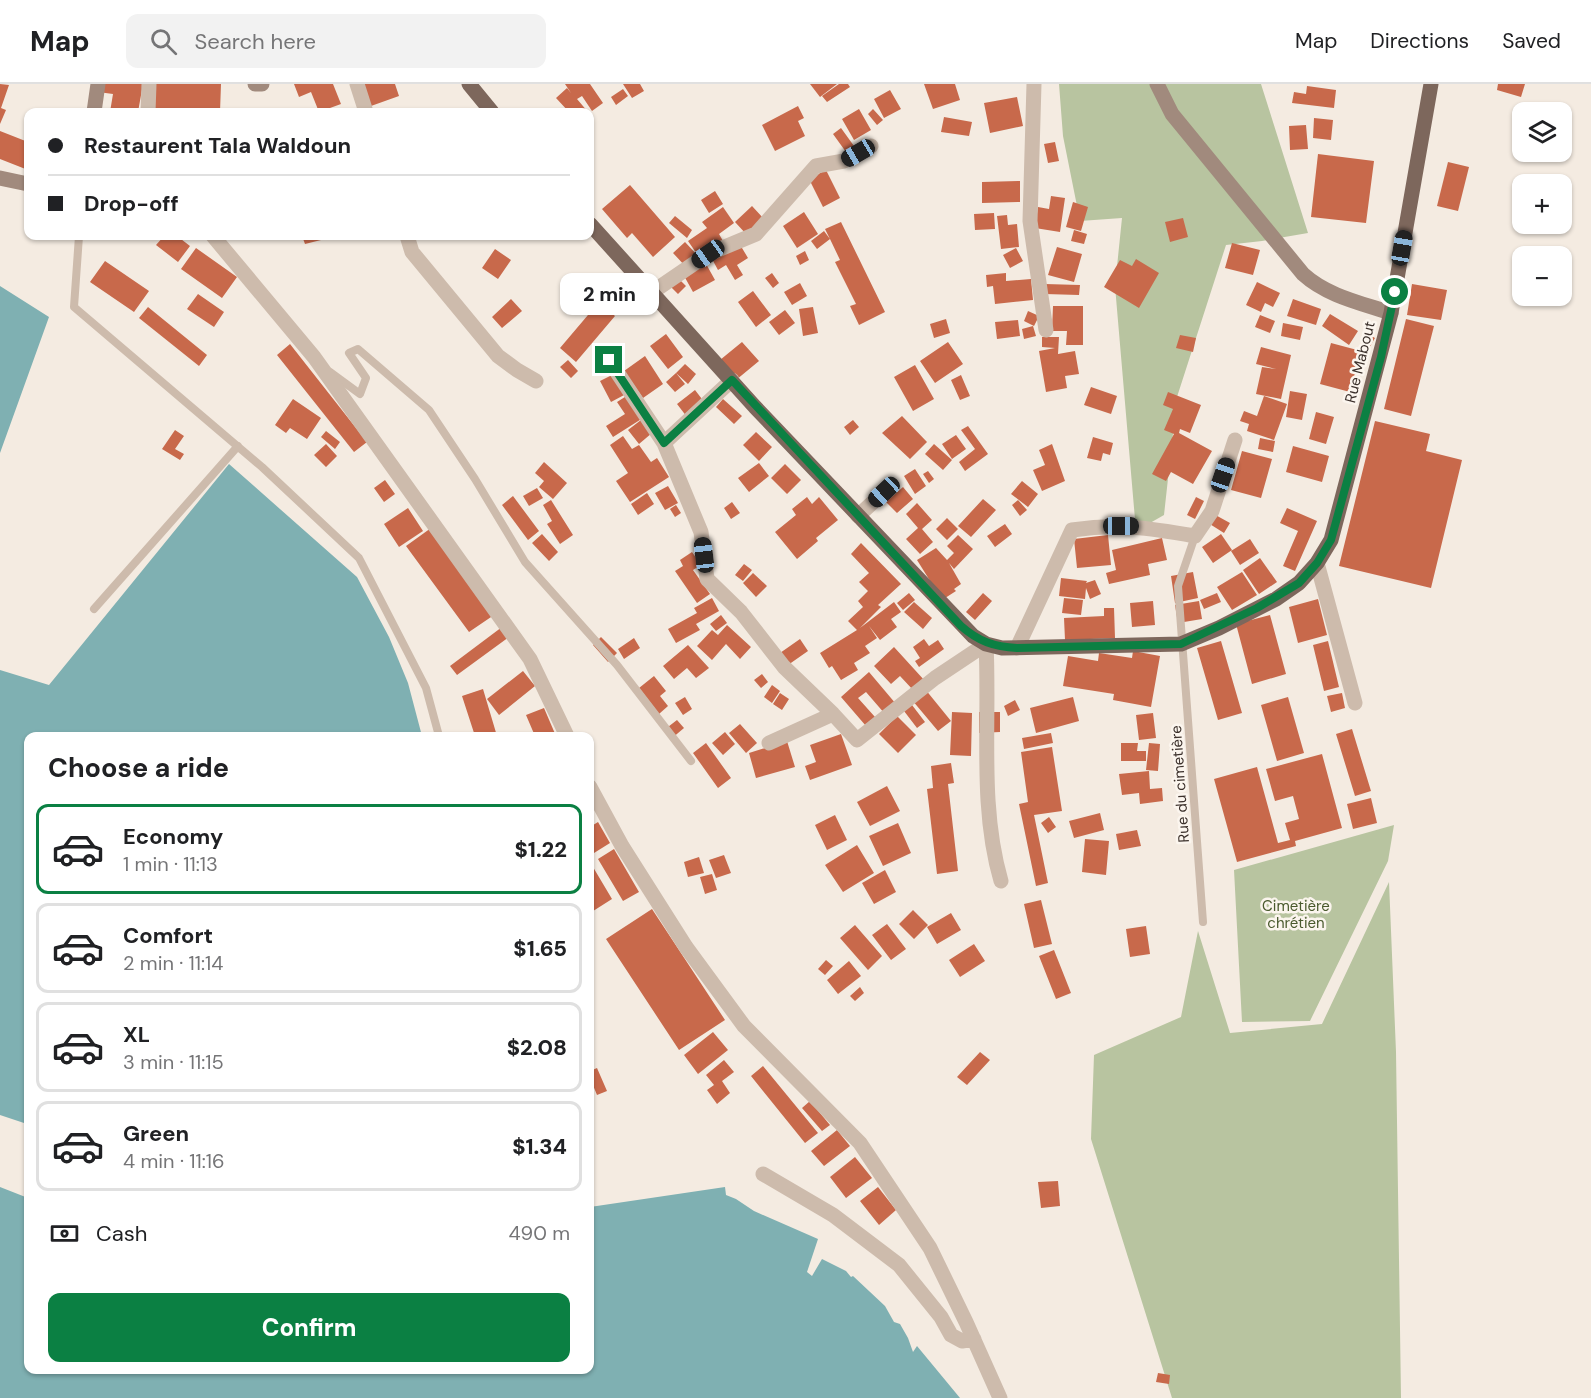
<!DOCTYPE html>
<meta charset="utf-8">
<style>
:root{--surface:#fff;--page:#f2f2f2;--text:#202124;--muted:#757577;--line:#e0e0e0;--accent:#0b8043}
body{margin:0;font-family:"DM Sans",sans-serif;background:var(--page);color:var(--text);height:100vh;display:flex;flex-direction:column;font-size:22px;white-space:nowrap}
*{box-sizing:border-box;margin:0}
p{font-size:20px;color:var(--muted)}
.icon{flex:none;width:33px;height:33px;fill:none;stroke:currentColor;stroke-width:2;stroke-linecap:round;stroke-linejoin:round}
.map{position:relative;flex:1;overflow:hidden}
.side{position:absolute;left:24px;top:648px;width:570px;height:642px;display:flex;flex-direction:column;background:var(--surface);border-radius:12px;box-shadow:0 2px 4px #0004}
.side>*{flex:none}
.hud{position:absolute;left:24px;top:24px;width:570px;height:132px;border-radius:12px;box-shadow:0 2px 4px #0004;display:grid;align-content:center;height:132px;padding:0 24px;background:var(--surface)}
.controls{position:absolute;left:1512px;top:18px;display:grid;gap:12px}
.controls a{display:grid;place-items:center;width:60px;height:60px;border-radius:12px;background:var(--surface);box-shadow:0 2px 4px #0004;font-size:30px}
.end{position:absolute;width:27px;height:27px;margin:-14px;border:8px solid #0b8043;background:#fff;box-shadow:0 0 0 3px #fff}
.from{border-radius:50%}
.bubble{position:absolute;height:42px;border-radius:12px;background:var(--surface);box-shadow:0 2px 4px #0004;font-size:20px;font-weight:800;line-height:42px;text-align:center}
.car{position:absolute;width:18px;height:36px;margin:-18px -9px;border-radius:8px;box-shadow:0 0 4px 2px #0007;background:linear-gradient(#222 24%,#8ab4d8 0 40%,#222 0 76%,#8ab4d8 0 86%,#222 0)}
.hud b{display:flex;align-items:center;gap:21px;height:57px;font-size:22px}
.hud b+b{border-top:2px solid var(--line)}
.hud i{width:15px;height:15px;background:var(--text)}
ul{padding:0;list-style:none}
li{display:flex;align-items:center;gap:18px;height:90px;margin:0 12px 9px;padding:0 12px;border:3px solid var(--line);border-radius:12px}
li div{flex:1}
li b{display:block;font-size:22px}
li em{font-style:normal;font-weight:800}
li.active{border-color:var(--accent)}
li>.icon{width:54px;height:54px;stroke-width:1.5}
h2{padding:0 24px;font-size:27px;line-height:72px}
.pay{display:flex;align-items:center;gap:15px;height:66px;padding:0 24px;font-size:22px}
.pay p{margin-inline-start:auto}
.primary-button{display:flex;gap:12px;margin-top:auto;padding:12px 24px}
.primary-button a{flex:1;height:69px;border-radius:12px;background:var(--accent);color:#fff;font-size:24px;font-weight:800;line-height:69px;text-align:center}
header{display:flex;align-items:center;gap:36px;box-sizing:border-box;height:84px;padding:0 30px;background:var(--surface);border-bottom:2px solid var(--line)}
header strong{font-size:28px}
nav{display:flex;gap:33px;margin-inline-start:auto;font-size:21px}
.search{width:420px;height:54px;background:var(--page);display:flex;align-items:center;gap:15px;box-sizing:border-box;padding:0 21px;border-radius:12px;color:var(--muted);font-size:22px}
.map>svg:first-child{display:block}
.green{fill:#b8c4a0}
.water{fill:#7fb0b2}
.building{fill:#c8694b}
.lines{fill:none;stroke-linecap:round;stroke-linejoin:round}
.lane{stroke:#cdbbac;stroke-width:8}
.street{stroke:#cdbbac;stroke-width:15}
.secondary{stroke:#a18a7d;stroke-width:15}
.primary{stroke:#7d675c;stroke-width:15}
.route{stroke:#0b8043;stroke-width:8}
.labels{text-anchor:middle;dominant-baseline:central;stroke-width:5;stroke-linejoin:round;paint-order:stroke}
.street-label{font-size:15px;fill:#3b302b;stroke:#fbf5ee}
.park-label{font-size:15px;fill:#4a5a2e;stroke:#fbf5ee}
</style>
<header>
<strong>Map</strong>
<div class="search"><svg class="icon" aria-label="search" viewBox="0 0 24 24"><circle cx="10" cy="10" r="6"/><path d="M15 15l6 6"/></svg>Search here</div>
<nav><a>Map</a><a>Directions</a><a>Saved</a></nav>
</header>
<div class="map">
<svg width="1591" height="1314" viewBox="0 0 1591 1314">
<rect width="100%" height="100%" fill="#f4ebe1"/>
<path class="green" d="M1059,0H1261L1308,149L1262,157L1226,161L1177,313L1164,431L1136,447L1115,202L1122,134L1080,137L1063,52Z
M1394,741L1388,777L1310,937L1242,938L1234,786Z
M1389,798L1396,968L1401,1314H1172L1091,1055L1094,971L1181,933L1198,847L1230,949L1322,940Z"/>
<path class="water" d="M0,202L49,233L0,369Z
M229,380L357,493L389,553L408,599L422,652H28V1036L27,1040L0,1031V586L49,601Z
M0,1103L28,1114V1286H590V1123L725,1103L726,1111L736,1115L754,1127L818,1155L807,1188L812,1192L822,1175L846,1187L851,1193L853,1192L885,1222L894,1238L900,1240L908,1254L913,1268L917,1262L960,1314H0Z"/>
<path class="building" d="M0,0L9,1L1,24L6,26L0,40Z
M99,0H143L138,28H110L113,10L98,8Z
M152,0H221L220,28H150Z
M294,0H333L341,20L319,28L311,8L299,13Z
M363,0H395L399,12L371,22Z
M565,0H590L603,19L592,27L582,12L577,15L588,28H569L556,14L567,4L571,9Z
M623,0H640L644,7L632,14Z
M810,0H837L820,13Z
M839,0H848L850,3L827,18L822,12Z
M924,0H955L960,16L933,25Z
M1498,0H1525L1521,13L1497,6Z
M1307,2L1336,6L1334,24L1292,19L1294,8L1306,10Z
M623,5L628,12L616,21L611,13Z
M890,6L901,25L884,34L874,15Z
M1017,13L1023,42L990,49L984,19Z
M798,22L804,34L798,37L805,52L775,67L762,41Z
M859,25L871,46L854,56L842,35Z
M873,25L883,36L877,41L868,30Z
M944,33L972,38L969,52L941,48Z
M1314,34L1333,36L1331,56L1313,54Z
M1306,41L1308,65L1290,66L1289,42Z
M841,44L854,62L846,68L833,50Z
M0,47L28,58V86L0,75Z
M1055,58L1059,77L1048,79L1044,60Z
M1318,70L1374,77L1366,139L1311,133Z
M1448,78L1469,83L1458,127L1437,122Z
M826,86L840,114L823,123L809,95Z
M1020,97V118L982,119V98Z
M630,101L675,153L653,173L632,149L627,154L602,125Z
M715,107L723,120L709,129L701,116Z
M1051,112L1065,114L1060,148L1035,144L1038,123L1049,125Z
M1073,118L1088,123L1081,147L1066,143Z
M752,122L764,135L747,151L735,138Z
M723,123L734,139L719,150L723,157L699,173L688,157L707,144L702,138Z
M804,128L818,150L797,164L783,142Z
M994,129L995,145L975,146L974,130Z
M1007,131L1008,141L1017,140L1019,163L1001,165L997,132Z
M675,132L692,146L687,154L669,139Z
M1183,134L1188,153L1170,158L1165,138Z
M841,138L885,228L859,241L850,222L856,220L835,178L840,176L830,155L817,165L811,157L824,147L830,155L825,145Z
M1074,146L1087,150L1084,160L1071,157Z
M164,152H177L190,162L178,178L156,161Z
M302,152H320L321,156L305,160Z
M685,158L699,173L687,184L673,169Z
M739,159L748,174L737,181L743,191L735,196L726,181L718,186L712,175Z
M1232,159L1260,166L1253,191L1225,184Z
M1057,163L1082,170L1074,198L1048,191Z
M196,164L237,193L222,214L181,185Z
M1016,164L1023,177L1010,184L1003,171Z
M495,165L511,176L498,195L482,184Z
M805,167L809,176L800,181L796,172Z
M1136,175L1159,189L1139,224L1104,203L1120,176L1132,182Z
M105,177L149,207L134,228L90,198Z
M705,178L715,196L693,208L683,190Z
M772,189L779,199L773,204L765,194Z
M1006,189V197L1031,195L1033,216L995,220L993,202L987,203L986,191Z
M676,192L686,202L678,210L668,200Z
M1257,198L1280,209L1273,223L1265,219L1261,228L1246,221Z
M800,199L807,212L792,221L784,208Z
M1045,200L1080,201L1079,211L1045,210Z
M1412,200L1447,206L1441,236L1407,231Z
M753,207L771,231L756,243L738,218Z
M198,210L224,228L214,243L187,225Z
M511,215L522,227L502,244L492,233Z
M1293,215L1321,225L1316,241L1287,232Z
M599,218L615,232L576,278L560,264Z
M1053,222H1083V261H1066L1067,247H1052Z
M148,223L207,271L199,282L139,234Z
M813,223L818,249L803,252L799,225Z
M785,226L795,239L779,251L769,238Z
M1028,227L1039,232L1034,242L1024,237Z
M1330,230L1358,247L1349,261L1322,242Z
M1260,231L1275,237L1270,249L1255,243Z
M946,235L950,249L934,254L930,240Z
M1406,235L1434,242L1411,332L1384,325Z
M1018,236L1020,252L997,255L995,238Z
M1283,239L1303,243L1300,256L1281,252Z
M1033,242L1036,252L1024,255L1022,245Z
M1366,249L1375,254L1368,266L1360,262Z
M666,250L683,273L668,285L650,262Z
M1180,251L1196,254L1193,268L1176,264Z
M1042,253H1059L1058,270L1075,267L1079,290L1065,292L1067,304L1046,308L1039,267L1055,264L1042,263Z
M742,258L759,277L736,296L720,276Z
M948,258L963,280L935,299L920,277Z
M1331,259L1361,267L1350,308L1320,300Z
M290,260L367,358L354,368L277,271Z
M1261,263L1291,271L1281,315L1256,310L1262,283L1276,285L1256,280Z
M645,272L663,300L643,314L624,287Z
M568,276L578,287L571,294L560,283Z
M685,280L696,290L688,300L676,289Z
M915,281L934,315L913,327L894,293Z
M616,289L626,310L611,318L600,297Z
M676,289L685,300L675,308L666,298Z
M961,291L970,312L960,316L951,296Z
M1091,303L1117,312L1111,330L1084,321Z
M695,306L705,319L687,333L677,320Z
M1290,307L1307,310L1302,336L1286,333Z
M1168,308L1201,321L1190,349L1180,345L1179,349L1212,367L1193,400L1171,388L1166,397L1152,390L1174,350L1164,346L1173,325L1163,321Z
M628,311L643,334L613,353L606,342L625,330L617,318Z
M1264,312L1287,320L1274,356L1247,347L1249,340L1240,337L1244,327L1257,332Z
M293,315L321,334L307,355L290,344L286,349L275,341Z
M723,315L742,332L734,340L716,323Z
M1316,328L1334,333L1326,360L1309,355Z
M902,332L927,358L910,375L882,349Z
M641,336L652,349L639,360L628,346Z
M853,336L859,343L850,351L844,343Z
M1375,337L1430,350L1426,367L1462,376L1431,504L1339,482Z
M968,342L988,370L965,387L959,378L975,365L961,346Z
M175,346L184,352L175,365L184,370L180,376L162,365Z
M326,347L340,358L335,365L321,353Z
M756,348L772,363L759,377L743,361Z
M956,351L966,365L952,375L942,360Z
M623,352L632,365L639,361L651,378L657,374L669,393L630,418L616,397L628,389L610,361Z
M1093,353L1113,359L1110,371L1103,369L1101,377L1087,374Z
M1260,354L1275,357L1273,368L1258,365Z
M326,360L337,372L326,383L314,371Z
M934,360L952,376L943,386L925,370Z
M1052,360L1065,397L1042,407L1033,386L1045,381L1039,366Z
M1293,362L1329,372L1322,398L1286,388Z
M1242,367L1272,375L1261,414L1231,406Z
M544,378L567,399L553,415L539,403L544,397L535,389Z
M759,379L769,392L749,408L738,394Z
M785,380L801,396L787,410L771,394Z
M915,385L926,402L915,410L904,392Z
M928,387L934,395L929,399L923,390Z
M385,396L395,410L384,418L374,404Z
M1022,397L1038,410L1028,423L1011,410Z
M668,402L678,419L665,426L655,409Z
M903,403L913,415L897,429L886,418Z
M537,404L543,414L529,422L523,412Z
M647,409L654,420L638,431L631,420Z
M513,412L539,447L528,456L502,421Z
M807,413L812,420L819,413L838,436L816,454L818,457L797,475L775,448L796,431L792,425Z
M1196,413L1204,417L1195,435L1187,431Z
M983,415L996,426L971,453L958,442Z
M551,416L573,451L560,460L547,440L552,437L543,421Z
M1018,416L1027,426L1020,432L1012,421Z
M732,418L740,429L731,435L724,424Z
M917,419L932,436L922,445L933,458L920,470L906,455L918,444L906,430Z
M676,421L681,429L675,433L670,425Z
M408,424L423,447L399,463L384,440Z
M1287,424L1317,437L1295,487L1283,482L1298,447L1280,439Z
M1210,428L1230,439L1224,449L1205,437Z
M947,434L958,445L947,456L936,445Z
M1005,440L1012,450L995,463L987,452Z
M431,444L494,531L469,548L406,462Z
M542,450L558,468L549,477L532,459Z
M1221,450L1232,466L1213,479L1202,463Z
M958,451L973,465L954,485L949,479L961,500L954,505L956,507L942,516L917,476L936,464L947,476L954,469L947,462Z
M1108,451L1111,481L1077,484L1074,455Z
M1162,454L1167,476L1148,480L1150,491L1109,500L1106,489L1116,486L1112,466Z
M1250,455L1259,469L1240,481L1231,467Z
M861,459L901,500L878,521L881,523L860,544L894,518L901,528L891,535L897,543L880,556L869,542L877,554L865,562L870,569L854,579L858,586L841,596L832,582L829,584L820,569L857,546L848,537L863,523L858,517L868,507L859,498L869,489L851,470Z
M692,468L701,481L693,486L710,510L697,519L675,487L683,482L680,476Z
M1260,474L1277,498L1259,510L1243,486Z
M744,480L752,486L743,497L735,491Z
M1193,488L1198,514L1175,519L1171,492Z
M1242,488L1257,511L1232,526L1217,503Z
M753,489L767,502L756,513L743,499Z
M1061,494L1087,497L1086,499L1095,496L1101,510L1090,515L1086,504L1085,515L1059,512Z
M909,509L915,516L903,526L897,519Z
M983,509L992,517L975,536L966,528Z
M1217,509L1221,518L1204,525L1200,516Z
M712,514L719,527L696,540L700,546L676,559L668,545L697,529L694,524Z
M1064,514L1083,516L1081,531L1062,529Z
M1318,515L1327,551L1298,559L1289,523Z
M1153,517L1155,541L1132,543L1130,519Z
M1199,517L1202,535L1178,539L1175,521Z
M914,518L932,534L923,545L904,528Z
M1104,524H1114L1115,554L1065,556L1064,534L1104,532Z
M721,531L727,539L716,547L710,540Z
M1270,531L1286,590L1252,600L1236,540Z
M727,541L751,563L740,575L726,560L712,576L697,562L712,546L718,551Z
M502,543L509,553L457,591L450,582Z
M601,553L617,569L608,578L593,561Z
M634,554L640,564L624,575L618,565Z
M800,555L808,567L788,581L780,569Z
M924,555L929,562L938,556L944,565L919,583L915,577L920,574L913,563Z
M1221,557L1242,629L1218,636L1197,564Z
M1328,557L1339,603L1324,607L1313,561Z
M688,561L709,584L696,594L687,584L674,595L663,582Z
M894,563L925,597L914,607L900,592L891,600L874,582Z
M1133,567L1160,572L1151,623L1113,616L1114,610L1063,602L1068,572L1098,577L1099,569L1132,574Z
M523,587L535,602L499,631L487,615Z
M869,588L896,620L885,630L866,608L858,614L875,633L866,642L841,613Z
M762,590L768,598L761,604L754,596Z
M654,592L666,607L660,612L668,622L659,630L639,604Z
M772,601L780,607L772,619L764,613Z
M483,605L497,652H475L462,612Z
M925,605L951,637L938,647L912,616Z
M780,609L789,615L782,626L773,620Z
M1342,609L1345,624L1331,628L1327,612Z
M685,613L692,625L683,631L675,619Z
M1073,613L1079,637L1036,649L1030,624Z
M1288,613L1304,669L1277,677L1261,621Z
M1015,616L1020,626L1008,632L1004,622Z
M912,621L925,638L917,644L904,627Z
M544,624L556,652H535L526,631Z
M952,628L972,629L971,672L950,671Z
M979,628H1000V648L979,649Z
M1153,629L1156,654L1139,656L1136,631Z
M897,632L916,651L898,669L879,650Z
M677,636L684,644L671,655L664,646Z
M740,640L757,659L746,669L729,649Z
M1352,645L1371,707L1355,712L1336,650Z
M725,648L735,660L723,671L712,659Z
M1051,649L1053,659L1024,665L1022,654Z
M841,650L852,681L810,696L805,682L816,678L810,661Z
M787,657L795,683L756,694L749,669Z
M706,659L731,694L718,704L693,669Z
M1121,659H1138L1137,667H1146V677H1121Z
M1149,659L1160,660L1158,687L1146,686Z
M1052,663L1062,727L1034,731L1048,799L1036,802L1019,720L1028,718L1021,668Z
M1322,670L1342,744L1295,757L1296,762L1237,778L1214,695L1257,683L1278,759L1290,756L1285,739L1299,735L1293,712L1275,717L1266,685Z
M951,679L954,699L948,700L958,787L937,790L927,705L933,704L931,682Z
M1149,687L1150,705L1162,704L1163,717L1140,720L1139,709L1122,711L1119,690Z
M887,702L900,727L870,742L857,718Z
M1371,714L1377,739L1353,745L1347,720Z
M1100,729L1104,746L1074,754L1069,737Z
M835,731L847,756L827,766L815,741Z
M1049,733L1056,743L1048,749L1041,739Z
M598,738L610,759L594,769L590,762V743Z
M898,739L911,769L883,782L869,752Z
M1137,746L1141,762L1119,766L1116,750Z
M1085,755L1109,757L1106,791L1082,788Z
M857,761L874,789L843,808L825,781Z
M614,765L639,808L623,817L598,775Z
M724,771L731,789L716,794L709,776Z
M699,773L704,789L688,793L684,778Z
M590,778L612,815L590,829Z
M885,786L896,808L874,820L862,799Z
M712,790L717,806L705,810L700,793Z
M1041,816L1052,860L1034,864L1024,820Z
M652,825L725,936L679,966L606,855Z
M913,826L928,841L914,855L899,840Z
M951,829L961,846L937,860L927,843Z
M887,840L906,865L891,876L872,851Z
M855,841L882,872L868,886L840,854Z
M1146,842L1150,870L1130,873L1126,845Z
M974,860L985,877L960,893L949,876Z
M1054,866L1071,909L1056,915L1039,872Z
M826,876L833,882L825,891L818,885Z
M849,877L861,892L838,910L827,896Z
M860,903L864,909L855,917L850,912Z
M713,948L728,966L698,990L684,971Z
M980,968L990,976L967,1001L957,993Z
M724,976L734,988L722,997L730,1009L717,1020L707,1006L714,1001L706,991Z
M763,982L818,1049L805,1059L751,992Z
M597,984L607,1007L597,1011L590,994V987Z
M810,1017L830,1041L822,1047L802,1024Z
M837,1046L850,1062L824,1082L811,1067Z
M855,1073L872,1094L846,1114L830,1093Z
M1058,1097L1060,1122L1041,1124L1038,1098Z
M878,1103L896,1126L879,1141L860,1117Z
M1158,1289L1170,1291L1169,1300L1156,1298Z"/>
<g class="lines">
<path class="lane" d="M79,152L74,223L262,383L359,474L426,604L439,652
M330,288L360,310L366,294L349,269L358,265L429,326L475,395L525,478L617,581L691,677
M1195,452L1178,502L1203,838
M94,525L238,362"/>
<path class="street" d="M357,0L366,28
M1034,0L1030,137L1046,246
M148,28L149,0
M213,152L314,273L530,575L567,652
M407,152L412,168L498,272L517,286L536,297
M651,209L708,170L756,150L816,82L844,77L871,62
M609,276L664,359
M732,296L664,359L701,448L707,495L741,528L784,583L833,630
M858,432L884,408
M1317,479L1355,619
M986,560C990,638 979,722 1001,797
M1017,564L1072,446C1119,439 1149,444 1195,452L1212,427L1235,356
M769,659L833,630L857,656L935,594L986,560
M590,703L622,762L686,863L744,942L860,1059L930,1164L966,1238L1000,1314
M763,1090L833,1131L899,1181L941,1233L951,1251L962,1257L974,1255"/>
<path class="secondary" d="M255,0H262
M1157,0L1172,30L1303,190C1327,212 1361,219 1391,229
M94,28L98,0
M0,94L28,100"/>
<path class="primary" d="M469,0L492,28
M590,140L755,323L973,552L986,560L1002,564L1181,560L1219,544L1276,515L1299,499L1317,479L1331,456L1391,229L1431,0"/>
</g>
<g class="lines">
<path class="route" d="M609,276L664,359L732,296L961,542C978,557 994,563 1017,564L1181,560L1257,524L1299,499L1317,479L1331,456L1381,273L1395,208"/>
</g>
<g class="labels">
<g class="street-label">
<text transform="translate(1360 278) rotate(-76)">Rue Mabout</text>
<text transform="translate(1180 700) rotate(-94)">Rue du cimetière</text>
</g>
<g class="park-label">
<text x="1296" y="822">Cimetière<tspan x="1296" dy="17">chrétien</tspan></text>
</g>
</g>
</svg>
<div class="controls">
<a><svg class="icon" aria-label="layers" viewBox="0 0 24 24"><path d="M12 4l9 5-9 5-9-5zM3 14l9 5 9-5"/></svg></a>
<a>+</a>
<a>−</a>
</div>
<i class="end from" style="left:1395px;top:208px"></i>
<i class="end" style="left:609px;top:276px"></i>
<div class="bubble" style="left:560px;top:189px;width:99px">2 min</div>
<i class="car" style="left:858px;top:69px;rotate:240deg"></i>
<i class="car" style="left:1402px;top:164px;rotate:10deg"></i>
<i class="car" style="left:708px;top:170px;rotate:235deg"></i>
<i class="car" style="left:1223px;top:391px;rotate:19deg"></i>
<i class="car" style="left:884px;top:408px;rotate:227deg"></i>
<i class="car" style="left:1121px;top:442px;rotate:90deg"></i>
<i class="car" style="left:704px;top:471px;rotate:353deg"></i>
<div class="hud">
<b><i class="from"></i>Restaurent Tala Waldoun</b>
<b><i></i>Drop-off</b>
</div>
<section class="side">
<h2>Choose a ride</h2>
<ul>
<li class="active"><svg class="icon" aria-label="car" viewBox="0 0 24 24"><path d="M5 17H2v-5l4-1 3-4h7l3 4 3 1v5h-3M9 17h6M6 11h13"/><circle cx="7" cy="17" r="2"/><circle cx="17" cy="17" r="2"/></svg><div><b>Economy</b><p>1 min · 11:13</p></div><em>$1.22</em></li>
<li><svg class="icon" aria-label="car" viewBox="0 0 24 24"><path d="M5 17H2v-5l4-1 3-4h7l3 4 3 1v5h-3M9 17h6M6 11h13"/><circle cx="7" cy="17" r="2"/><circle cx="17" cy="17" r="2"/></svg><div><b>Comfort</b><p>2 min · 11:14</p></div><em>$1.65</em></li>
<li><svg class="icon" aria-label="car" viewBox="0 0 24 24"><path d="M5 17H2v-5l4-1 3-4h7l3 4 3 1v5h-3M9 17h6M6 11h13"/><circle cx="7" cy="17" r="2"/><circle cx="17" cy="17" r="2"/></svg><div><b>XL</b><p>3 min · 11:15</p></div><em>$2.08</em></li>
<li><svg class="icon" aria-label="car" viewBox="0 0 24 24"><path d="M5 17H2v-5l4-1 3-4h7l3 4 3 1v5h-3M9 17h6M6 11h13"/><circle cx="7" cy="17" r="2"/><circle cx="17" cy="17" r="2"/></svg><div><b>Green</b><p>4 min · 11:16</p></div><em>$1.34</em></li>
</ul>
<div class="pay"><svg class="icon" aria-label="cash" viewBox="0 0 24 24"><path d="M3 7h18v10H3z"/><circle cx="12" cy="12" r="2"/></svg>Cash<p>490 m</p></div>
<div class="primary-button"><a>Confirm</a></div>
</section>
</div>
